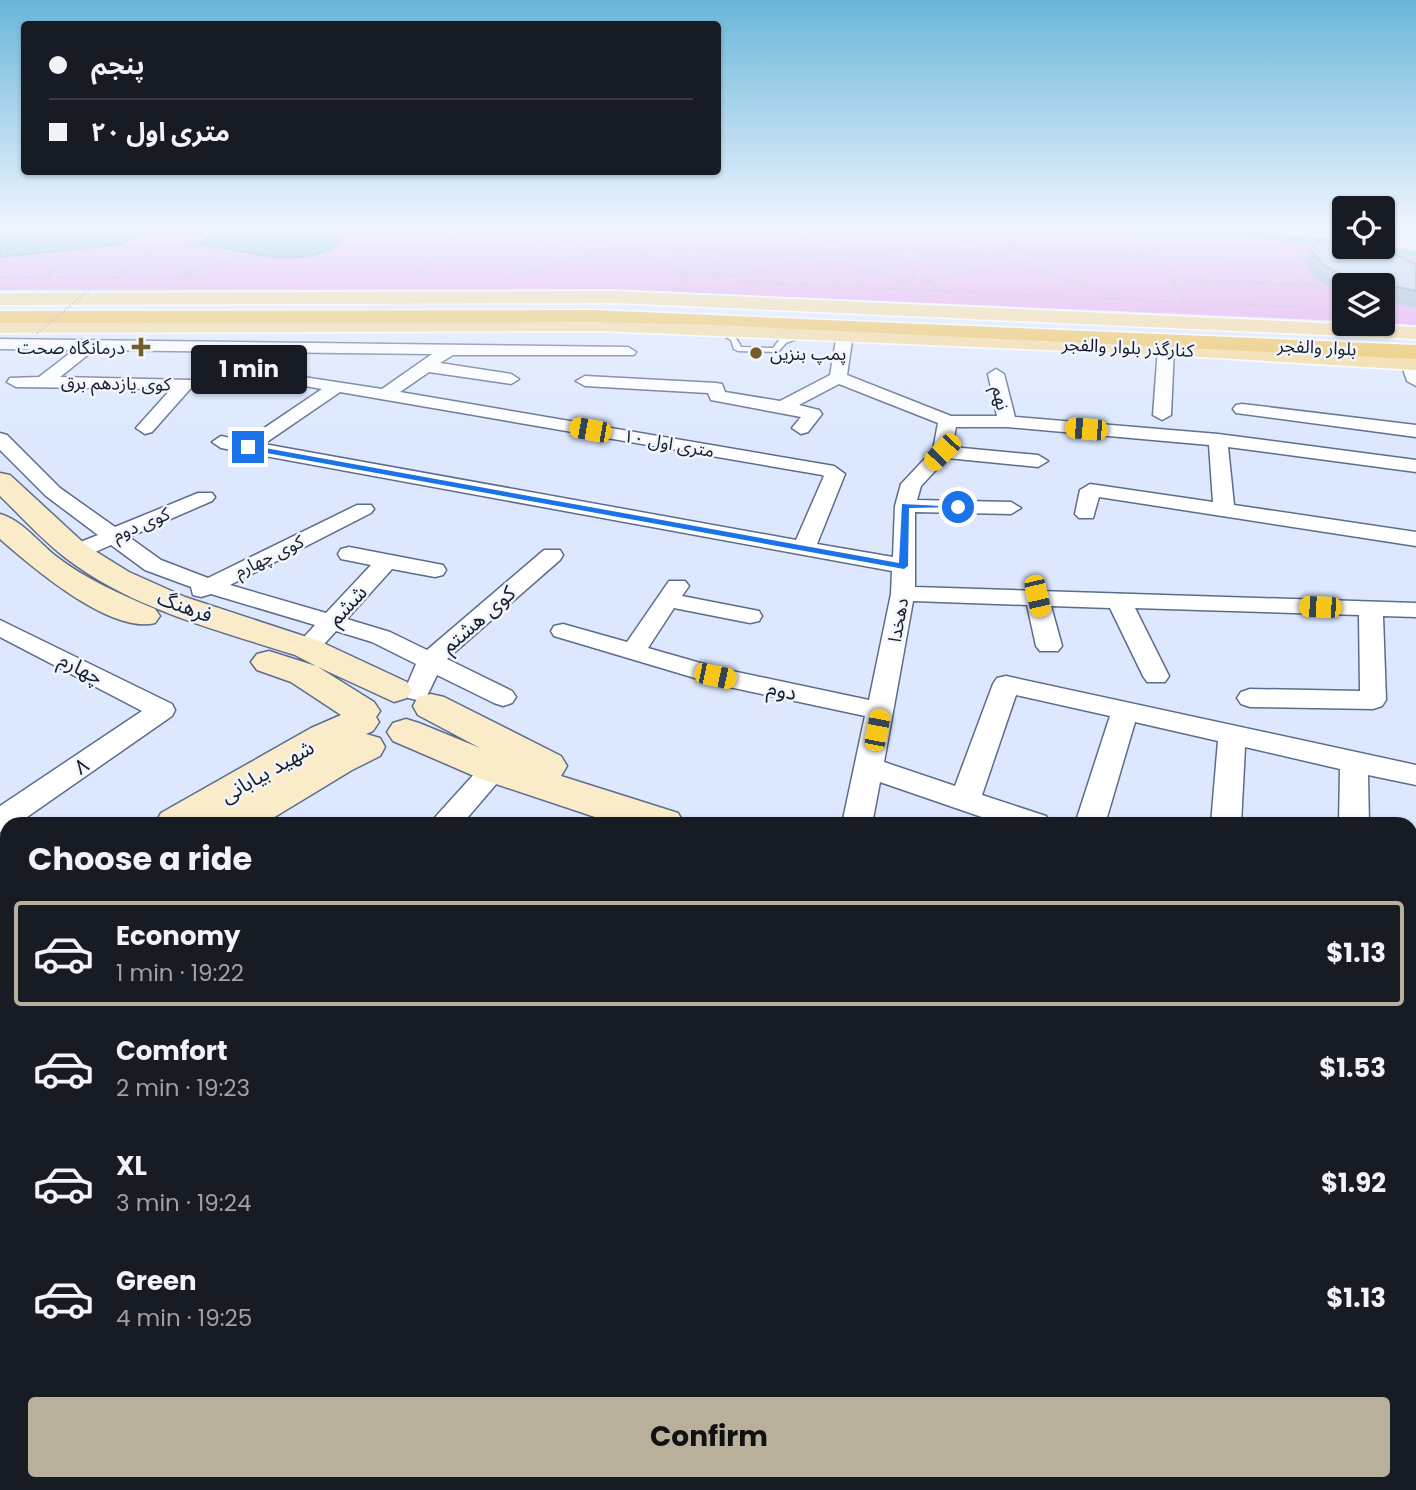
<!DOCTYPE html>
<meta charset="utf-8">
<style>
:root{--surface:#171b24;--page:#20242c;--text:#f1f3f6;--muted:#9ea1a6;--line:#363941;--accent:#b9b09c}
body{margin:0;font-family:Poppins,"Noto Sans Arabic",sans-serif;background:var(--page);color:var(--text);height:100vh;display:flex;flex-direction:column;font-size:26px;white-space:nowrap}
*{box-sizing:border-box;margin:0}
p{font-size:23px;color:var(--muted)}
.icon{flex:none;width:38px;height:38px;fill:none;stroke:currentColor;stroke-width:2;stroke-linecap:round;stroke-linejoin:round}
.map{position:relative;flex:1;overflow:hidden}
.side{position:absolute;left:0px;top:817px;width:1418px;height:674px;display:flex;flex-direction:column;background:var(--surface);border-radius:21px 21px 0 0;box-shadow:0 2px 5px #0004}
.side>*{flex:none}
.hud{position:absolute;left:21px;top:21px;width:700px;height:154px;border-radius:7px;box-shadow:0 2px 5px #0004;display:grid;align-content:center;height:154px;padding:0 28px;background:var(--surface)}
.controls{position:absolute;left:1332px;top:196px;display:grid;gap:14px}
.controls a{display:grid;place-items:center;width:63px;height:63px;border-radius:7px;background:var(--surface);box-shadow:0 2px 5px #0004;font-size:35px}
.end{position:absolute;width:32px;height:32px;margin:-16px;border:9px solid #1a73e8;background:#fff;box-shadow:0 0 0 4px #fff}
.from{border-radius:50%}
.bubble{position:absolute;height:49px;border-radius:7px;background:var(--surface);box-shadow:0 2px 5px #0004;font-size:23px;font-weight:700;line-height:49px;text-align:center}
.car{position:absolute;width:21px;height:42px;margin:-21px -10px;border-radius:9px;box-shadow:0 0 5px 2px #0007;background:linear-gradient(#f5c518 24%,#345 0 40%,#f5c518 0 76%,#345 0 86%,#f5c518 0)}
.hud b{display:flex;align-items:center;gap:24px;height:66px;font-size:26px}
.hud b+b{border-top:2px solid var(--line)}
.hud i{width:18px;height:18px;background:var(--text)}
ul{padding:0;list-style:none}
li{display:flex;align-items:center;gap:21px;height:105px;margin:0 14px 10px;padding:0 14px;border:4px solid transparent;border-radius:7px}
li div{flex:1}
li b{display:block;font-size:26px}
li em{font-style:normal;font-weight:700}
li.active{border-color:var(--accent)}
li>.icon{width:63px;height:63px;stroke-width:1.5}
h2{padding:0 28px;font-size:32px;line-height:84px}
.cta{display:flex;gap:14px;margin-top:auto;padding:14px 28px}
.cta a{flex:1;height:80px;border-radius:7px;background:var(--accent);color:#111;font-size:28px;font-weight:700;line-height:80px;text-align:center}
.map>svg:first-child{display:block}
.green{fill:#e69beb}
.water{fill:#4bb8c3;stroke:#3b8a95;stroke-width:2}
.lines{fill:none;stroke-linecap:round;stroke-linejoin:round}
.canal{fill:#4bb8c3;fill-rule:evenodd}
.lane-casing{stroke:#5c6c8c;stroke-width:3}
.street-casing{stroke:#5c6c8c;stroke-width:3}
.secondary-casing{stroke:#5c6c8c;stroke-width:3}
.primary-casing{stroke:#fff;stroke-width:3}
.highway-casing{stroke:#fff;stroke-width:3}
.path{stroke:#9099ab;stroke-width:2;stroke-dasharray:1 2.5;stroke-linecap:butt}
.lane{fill:#fff;fill-rule:evenodd}
.street{fill:#fff;fill-rule:evenodd}
.secondary{fill:#faebc9;fill-rule:evenodd}
.primary{fill:#f5d793;fill-rule:evenodd}
.highway{fill:#efbd4b;fill-rule:evenodd}
.path-bridge{stroke:#9099ab;stroke-width:2;stroke-dasharray:1 2.5;stroke-linecap:butt}
.wall{fill:#90acc5}
.building{fill:#a7c8e5;stroke:#758ca0;stroke-width:2}
.route{fill:#1a73e8}
.poi-dot{fill:#745d2d;stroke:#f1f5fc;stroke-width:2.5}
.labels{text-anchor:middle;dominant-baseline:central;stroke-width:5;stroke-linejoin:round;paint-order:stroke}
.far-poi-label{font-size:18px;fill:#171d2a;stroke:#f1f5fc;text-anchor:end}
.far-street-label{font-size:18px;fill:#171d2a;stroke:#f1f5fc}
.street-label{font-size:21px;fill:#171d2a;stroke:#f1f5fc}
</style>
<div class="map">
<svg width="1416" height="1490" viewBox="0 0 1416 1490">
<rect width="100%" height="100%" fill="#dde8fe"/>
<path class="green" d="M0,228H1112L1146,236L1220,233L1295,240L1416,257V325L1383,323L1382,285H1344V321L610,289L0,290Z"/>
<path class="water" d="M53,228H145L121,244L0,257V238Z
M214,228C237,228 333,221 342,241C303,273 243,249 200,244L213,233Z"/>
<g class="lines">
<path class="canal" d="M1115,228L1241,230L1344,241L1347,247L1241,236H1142Z
M1382,246L1416,251V257L1356,247Z"/>
<defs>
<path id="lane" d="M715,327C727,327 737,337 741,347L773,348L780,339L804,332L808,334L786,343L778,352L738,351L734,349L731,340L715,331Z"/>
<path id="street" d="M845,329L853,334L847,375L951,416H997L988,374L996,369L1004,374L1015,417L1218,434L1416,460V472L1228,447L1234,505L1416,532V546L1099,497L1093,518H1079L1075,514L1080,490L1090,484L1213,502L1209,445L1007,427H956L952,447L1038,455L1048,461L1038,467L947,458L921,486L917,500L1011,502L1021,508L1011,514L915,512V587L1416,603V617L1383,616L1386,700L1382,706L1373,709L1250,707L1241,704L1237,698L1241,692L1250,689L1360,691L1359,615L1135,608L1169,676L1165,682H1147L1143,676L1110,608L1051,606L1062,646L1058,651H1040L1036,646L1027,605L913,601L884,762L955,786L993,684L997,678L1006,676L1416,765V785L1368,775L1369,824H1339L1340,769L1245,747L1241,824H1211L1218,741L1135,722L1105,824H1075L1110,716L1016,695L982,795L1046,816L1050,824H1002L880,782L872,824H842L865,716L715,684L554,636L551,631L554,626L563,624L627,642L669,581H685L689,586L682,596L759,611L762,616L759,621L750,623L674,608L648,648L718,668L869,700L891,594L892,571L221,448L212,442L221,436L245,441L322,389L277,381L275,377L277,373L382,389L432,354L94,350L60,377L191,380L194,384L191,388L152,432L145,434L136,428L171,389L16,387L7,382L10,378L39,377L74,350L0,349V339L628,347L636,352L634,355H453L440,363L511,374L519,379L511,384L429,372L400,392L834,466L845,474L817,544L893,557L895,506L901,484L933,450L938,423L839,384L799,405L819,410L822,414L808,432L801,434L792,428L801,417L711,400L708,393L585,386L576,381L585,376L716,383L722,384L725,392L780,401L830,375L837,334ZM340,392L822,475L824,476L796,540L264,444Z
M1166,343L1174,348L1171,415L1162,420L1153,415L1158,348Z
M1409,358L1416,361V386L1407,381L1401,363Z
M1242,404L1416,425V437L1236,413L1233,409L1236,405Z
M0,433L7,435L60,488L115,527L198,493H212L215,497L212,501L129,537L161,560L208,578L357,505H371L374,509L371,513L230,585L326,613L371,565L341,559L338,554L341,549L349,547L443,565L446,570L443,575L435,577L392,569L347,619L390,632L427,650L544,550H560L563,555L560,560L447,659L512,691L516,697L512,703L503,706L494,703L437,675L426,698L417,700L408,698L404,692L416,664L372,642L336,631L316,653H298L294,648L315,625L211,594L201,597L193,595L191,587L145,570L111,545L84,557H68L65,552L68,547L98,535L46,496L0,450Z
M0,620L172,704L175,710L172,716L17,824H7V830L0,832V806L142,711L0,637Z
M495,759L505,762L509,769L462,824H429L485,762Z
M0,837L7,839V865L0,863Z
M0,871H7V897H0Z
M1410,933L1416,935V963L1410,961Z
M0,1156L7,1158V1200L0,1197Z
M155,1484H207L205,1490H153Z
M436,1484H492L494,1490H438Z
M1222,1484H1272V1490H1222Z"/>
<path id="secondary" d="M0,473L10,475L87,546L129,572L185,597L319,641L407,682L412,690L407,698L394,702L318,667L374,702L380,711L376,717L379,722L373,731L366,734L380,738L385,747L380,756L352,770L263,824H155L161,813L311,728L341,715L291,682L257,670L251,662L257,654L269,651L316,666L295,655C217,630 133,609 67,559C43,541 22,517 0,496Z
M0,514C22,520 39,543 57,557C87,580 120,594 155,609L160,616L155,623C110,634 32,567 0,539Z
M431,694L444,697L561,756L567,766L561,776L678,813L684,824H616L481,779L393,741L387,732L393,723L406,719L419,723L480,748L418,715L413,706L418,697Z
M7,918V959L0,961V920Z
M7,959V1003L0,1006V962Z
M1410,1074L1416,1076V1126L1410,1124Z"/>
<path id="primary" d="M617,291L1416,327V339L617,303L0,305V293Z
M601,319L1166,341L1416,356V370L1166,355L601,331L0,333V321Z"/>
<path id="highway" d="M594,310L1416,345V359L717,325L594,322L0,323V311Z"/>
</defs>
<use href="#lane" class="lane-casing"/>
<use href="#street" class="street-casing"/>
<use href="#secondary" class="secondary-casing"/>
<use href="#primary" class="primary-casing"/>
<use href="#highway" class="highway-casing"/>
<path class="path" d="M168,228L142,234L133,242C156,252 181,248 202,236L200,231L191,228
M330,228L344,232L352,240L451,239L462,228
M618,228L621,237
M709,228L737,231L724,248
M739,228L737,231C820,241 907,251 991,238L954,228
M912,228V245
M1081,228L1154,241
M0,235L43,228
M621,237L641,245L638,251H601V241Z
M633,238L666,228
M967,243L1008,248L1018,244L991,238
M183,244C241,257 298,272 352,240
M640,247L733,252
M1315,247L1294,256L1289,265L1305,283L1344,300
M896,249L929,254L931,258L911,263L888,257L887,253Z
M638,251L687,274
M856,255H886
M51,256L49,277L210,278
M801,256L829,263L856,255H717L714,275L734,276L743,282L1185,302
M998,256L1014,251L1037,255L1159,256L1153,239L1220,235L1322,245
M1396,256L1416,259
M287,260L297,278
M0,261L136,245
M842,263L899,281
M1013,264L1123,297
M1017,264L1033,263L1037,255
M178,276L240,257
M735,276L808,260
M0,277H49
M117,278L154,248
M418,278L451,239L601,241
M508,278L601,251
M913,278L933,283L934,291
M1172,279L1328,286
M680,281L687,274L714,275
M928,281L1013,264L998,256L929,254
M895,289L899,281L913,278L911,263
M1298,307L1185,302L1159,256L1306,266"/>
<use href="#lane" class="lane"/>
<use href="#street" class="street"/>
<use href="#secondary" class="secondary"/>
<use href="#primary" class="primary"/>
<use href="#highway" class="highway"/>
<path class="path-bridge" d="M37,333L89,290"/>
</g>
<path class="wall" d="M1310,248L1416,265V308L1382,301V285H1344V292L1337,290L1319,281L1305,263Z"/>
<path class="building" d="M1324,240L1344,244V247H1358L1397,255L1416,265V291L1343,275L1324,266L1310,248Z"/>
<linearGradient id="sky" x2="0" y2="1"><stop stop-color="#69b6d9"/><stop offset="0.52" stop-color="#f0f5ff"/><stop offset="1" stop-color="#f0f5ff" stop-opacity="0"/></linearGradient>
<rect width="1416" height="437" fill="url(#sky)"/>
<path class="route" d="M248,445L899,563L902,504L962,507L909,508L908,566L904,569L245,449Z"/>
<g class="poi-dot">
<path d="M137.5 336.5h7v7h7v7h-7v7h-7v-7h-7v-7h7z"/>
<circle cx="756" cy="353" r="7"/>
</g>
<g class="labels">
<g class="far-poi-label">
<text x="125" y="347">درمانگاه صحت</text>
<text x="770" y="353" text-anchor="start">پمپ بنزین</text>
</g>
<g class="far-street-label">
<text transform="translate(1128 347) rotate(3)">کنارگذر بلوار والفجر</text>
<text transform="translate(1317 347) rotate(3)">بلوار والفجر</text>
<text transform="translate(116 383) rotate(1)">کوی یازدهم برق</text>
<text transform="translate(1001 398) rotate(77)">نهم</text>
<text transform="translate(669 443) rotate(10)">۱۰ متری اول</text>
<text transform="translate(141 524) rotate(-23)">کوی دوم</text>
<text transform="translate(269 556) rotate(-26)">کوی چهارم</text>
<text transform="translate(898 620) rotate(-80)">دهخدا</text>
</g>
<g class="street-label">
<text transform="translate(347 605) rotate(-47)">ششم</text>
<text transform="translate(185 606) rotate(20)">فرهنگ</text>
<text transform="translate(478 619) rotate(-41)">کوی هشتم</text>
<text transform="translate(81 668) rotate(27)">چهارم</text>
<text transform="translate(782 690) rotate(12)">دوم</text>
<text transform="translate(81 766) rotate(-35)">۸</text>
<text transform="translate(267 771) rotate(-30)">شهید بیابانی</text>
</g>
</g>
</svg>
<div class="controls">
<a><svg class="icon" aria-label="locate" viewBox="0 0 24 24"><circle cx="12" cy="12" r="6"/><path d="M12 2v4M12 18v4M2 12h4M18 12h4"/></svg></a>
<a><svg class="icon" aria-label="layers" viewBox="0 0 24 24"><path d="M12 4l9 5-9 5-9-5zM3 14l9 5 9-5"/></svg></a>
</div>
<i class="end from" style="left:958px;top:507px"></i>
<i class="end" style="left:248px;top:447px"></i>
<div class="bubble" style="left:191px;top:345px;width:116px">1 min</div>
<i class="car" style="left:1086px;top:429px;rotate:275deg"></i>
<i class="car" style="left:590px;top:430px;rotate:280deg"></i>
<i class="car" style="left:942px;top:452px;rotate:224deg"></i>
<i class="car" style="left:1037px;top:596px;rotate:167deg"></i>
<i class="car" style="left:1320px;top:607px;rotate:272deg"></i>
<i class="car" style="left:715px;top:676px;rotate:102deg"></i>
<i class="car" style="left:877px;top:730px;rotate:11deg"></i>
<div class="hud">
<b><i class="from"></i>پنجم</b>
<b><i></i>۲۰ متری اول</b>
</div>
<section class="side">
<h2>Choose a ride</h2>
<ul>
<li class="active"><svg class="icon" aria-label="car" viewBox="0 0 24 24"><path d="M5 17H2v-5l4-1 3-4h7l3 4 3 1v5h-3M9 17h6M6 11h13"/><circle cx="7" cy="17" r="2"/><circle cx="17" cy="17" r="2"/></svg><div><b>Economy</b><p>1 min · 19:22</p></div><em>$1.13</em></li>
<li><svg class="icon" aria-label="car" viewBox="0 0 24 24"><path d="M5 17H2v-5l4-1 3-4h7l3 4 3 1v5h-3M9 17h6M6 11h13"/><circle cx="7" cy="17" r="2"/><circle cx="17" cy="17" r="2"/></svg><div><b>Comfort</b><p>2 min · 19:23</p></div><em>$1.53</em></li>
<li><svg class="icon" aria-label="car" viewBox="0 0 24 24"><path d="M5 17H2v-5l4-1 3-4h7l3 4 3 1v5h-3M9 17h6M6 11h13"/><circle cx="7" cy="17" r="2"/><circle cx="17" cy="17" r="2"/></svg><div><b>XL</b><p>3 min · 19:24</p></div><em>$1.92</em></li>
<li><svg class="icon" aria-label="car" viewBox="0 0 24 24"><path d="M5 17H2v-5l4-1 3-4h7l3 4 3 1v5h-3M9 17h6M6 11h13"/><circle cx="7" cy="17" r="2"/><circle cx="17" cy="17" r="2"/></svg><div><b>Green</b><p>4 min · 19:25</p></div><em>$1.13</em></li>
</ul>
<div class="cta"><a>Confirm</a></div>
</section>
</div>
